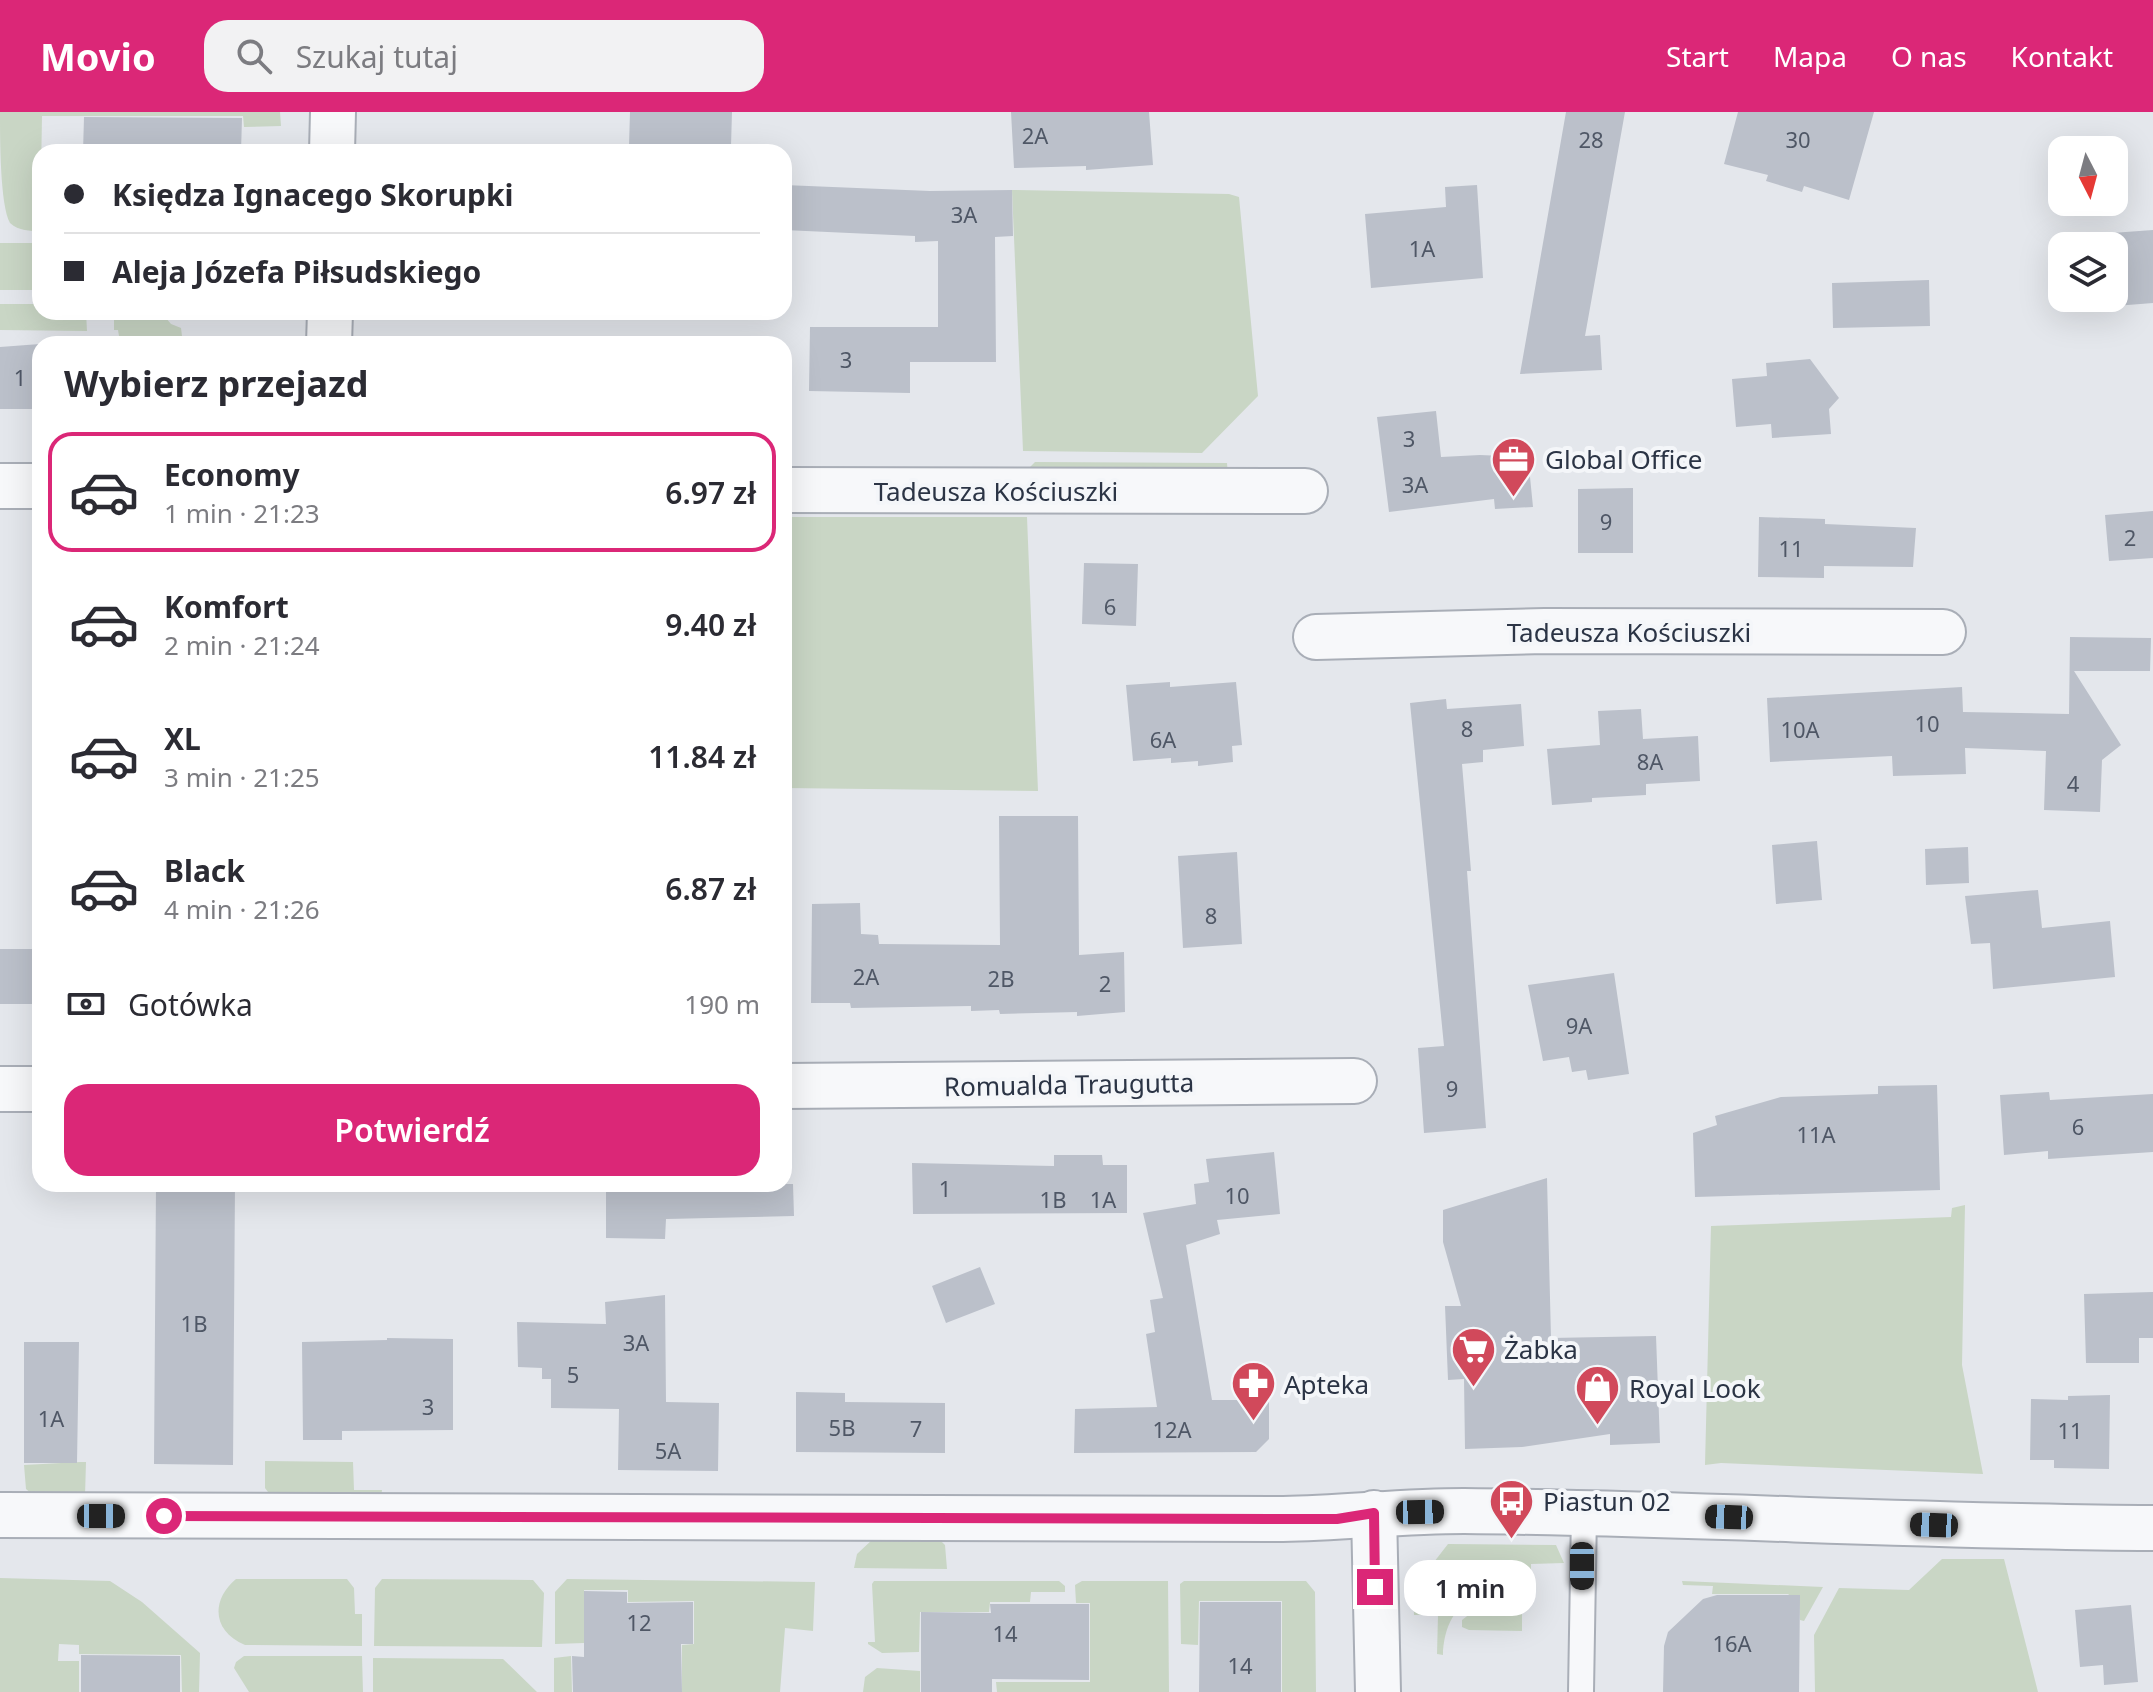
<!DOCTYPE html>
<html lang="pl">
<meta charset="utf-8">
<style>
:root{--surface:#fff;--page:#f2f2f3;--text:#2b2b33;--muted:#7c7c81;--line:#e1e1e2;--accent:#db2777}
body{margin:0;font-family:"Noto Sans",sans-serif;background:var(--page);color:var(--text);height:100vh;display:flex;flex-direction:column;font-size:30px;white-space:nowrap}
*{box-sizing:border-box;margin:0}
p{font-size:26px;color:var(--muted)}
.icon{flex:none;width:44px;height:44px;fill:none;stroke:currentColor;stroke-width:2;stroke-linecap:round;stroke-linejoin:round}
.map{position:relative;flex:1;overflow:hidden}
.drawer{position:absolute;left:32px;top:224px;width:760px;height:856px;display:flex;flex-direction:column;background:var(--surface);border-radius:24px;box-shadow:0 8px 32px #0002}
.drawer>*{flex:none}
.top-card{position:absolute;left:32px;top:32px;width:760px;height:176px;border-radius:24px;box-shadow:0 8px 32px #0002;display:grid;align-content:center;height:176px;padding:0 32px;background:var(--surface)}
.needle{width:52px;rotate:174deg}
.buttons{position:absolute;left:2048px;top:24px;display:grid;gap:16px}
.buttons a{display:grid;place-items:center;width:80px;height:80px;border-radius:16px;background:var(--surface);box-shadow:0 8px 32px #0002;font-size:40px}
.end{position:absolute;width:36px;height:36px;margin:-18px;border:10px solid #db2777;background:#fff;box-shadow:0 0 0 4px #fff}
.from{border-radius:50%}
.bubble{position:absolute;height:56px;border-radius:24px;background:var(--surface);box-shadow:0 8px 32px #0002;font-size:26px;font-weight:600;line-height:56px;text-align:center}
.car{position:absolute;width:24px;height:48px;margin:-24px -12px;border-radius:10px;box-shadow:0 0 6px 2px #0007;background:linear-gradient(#222 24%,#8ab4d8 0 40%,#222 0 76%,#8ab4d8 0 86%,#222 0)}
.top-card b{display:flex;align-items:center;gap:28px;height:76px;font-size:30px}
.top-card b+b{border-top:2px solid var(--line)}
.top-card i{width:20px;height:20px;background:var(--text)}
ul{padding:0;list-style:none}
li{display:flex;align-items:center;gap:24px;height:120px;margin:0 16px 12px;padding:0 16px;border:4px solid transparent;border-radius:24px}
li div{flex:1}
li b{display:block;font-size:30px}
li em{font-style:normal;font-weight:600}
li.active{border-color:var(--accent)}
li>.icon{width:72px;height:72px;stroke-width:1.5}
h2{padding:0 32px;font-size:36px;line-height:96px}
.pay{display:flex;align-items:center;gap:20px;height:88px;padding:0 32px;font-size:30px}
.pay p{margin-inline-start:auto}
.button{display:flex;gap:16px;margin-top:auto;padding:16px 32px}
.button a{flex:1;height:92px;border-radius:24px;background:var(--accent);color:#fff;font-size:32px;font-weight:600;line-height:92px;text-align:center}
header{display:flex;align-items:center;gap:48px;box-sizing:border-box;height:112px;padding:0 40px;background:var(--accent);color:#fff}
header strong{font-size:38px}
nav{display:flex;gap:44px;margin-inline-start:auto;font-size:28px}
.search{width:560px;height:72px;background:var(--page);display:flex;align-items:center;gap:20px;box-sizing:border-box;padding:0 28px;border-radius:24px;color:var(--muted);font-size:30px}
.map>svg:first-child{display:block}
.green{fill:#c9d6c5}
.building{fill:#bbc0ca}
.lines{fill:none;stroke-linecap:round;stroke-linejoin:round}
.service-casing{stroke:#a9aeb7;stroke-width:28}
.minor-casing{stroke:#a9aeb7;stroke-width:48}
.tertiary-casing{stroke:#a9aeb7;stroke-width:48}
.service{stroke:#f7f8fa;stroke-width:24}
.minor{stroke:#f7f8fa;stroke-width:44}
.tertiary{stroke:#f7f8fa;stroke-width:44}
.route{stroke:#db2777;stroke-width:10}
.labels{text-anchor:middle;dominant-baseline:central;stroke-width:8;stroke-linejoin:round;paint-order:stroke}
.number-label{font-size:22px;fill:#4f5766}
.poi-label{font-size:26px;fill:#2b3445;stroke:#f4f6f9;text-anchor:start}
.street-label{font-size:26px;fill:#2b3445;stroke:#f4f6f9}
</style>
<header>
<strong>Movio</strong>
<div class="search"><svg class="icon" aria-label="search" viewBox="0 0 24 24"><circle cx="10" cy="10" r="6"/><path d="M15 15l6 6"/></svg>Szukaj tutaj</div>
<nav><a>Start</a><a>Mapa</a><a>O nas</a><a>Kontakt</a></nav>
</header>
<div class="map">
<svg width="2153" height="1580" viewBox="0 0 2153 1580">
<rect width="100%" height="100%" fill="#e4e7ec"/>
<path class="green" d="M0,0H280L281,14L244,15L243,4H42L40,119C30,119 19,119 10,111C0,93 0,26 0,0Z
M1012,78L1229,82L1239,85L1258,284L1202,341L1023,339Z
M0,131H40V178H0Z
M0,192H40V200H86L87,219L0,218Z
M114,200H161L171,212L181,216L182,224H119L118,218H114Z
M1035,350L1227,351L1228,364L1023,362Z
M784,405H1027L1038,679L784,676Z
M1965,1093L1962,1253L1983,1362L1721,1351L1705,1353L1711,1114L1951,1105L1952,1096Z
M265,1349L353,1350L354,1378H382L381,1385L271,1384L265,1376Z
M80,1350H86L85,1384L33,1383L26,1377L24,1353Z
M873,1427H939L945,1433L947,1457L854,1456L857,1442Z
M1448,1432L1556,1433L1564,1451L1531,1452V1469C1483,1475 1445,1487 1443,1543L1437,1542L1438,1503H1414L1413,1477Z
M1942,1447H2004L2038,1580H1815L1814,1523L1839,1476L1909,1478Z
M0,1466L110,1469L142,1490L200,1541L199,1580H182L181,1543L79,1542V1533L59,1532L58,1549H79V1580H0Z
M236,1467H347L354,1476L355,1502H362V1534L245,1533C213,1520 210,1489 236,1467Z
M382,1467L533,1468L544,1481L542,1535L374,1534L375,1476Z
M567,1467L815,1470L813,1519L785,1516L780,1580H682V1533L694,1532V1489L628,1490V1478H584V1531L555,1532V1480Z
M874,1469H1059L1065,1474V1480H1031L1030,1490H990L989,1500H920L919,1540L882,1541L868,1532V1530H875L872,1472Z
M1082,1469H1168L1169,1580H997L996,1570H1090V1491H1076L1075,1473Z
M1184,1469H1306L1315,1480L1316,1580H1282V1489H1199L1198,1533L1181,1532L1180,1472Z
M1682,1469L1823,1475L1804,1509L1800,1508L1799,1491L1788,1482H1712L1713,1474L1683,1473Z
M1522,1481V1519L1469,1518L1462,1515V1508L1489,1487Z
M244,1544H362L363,1580H249L234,1556L236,1550Z
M571,1544L572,1580H554V1546Z
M373,1546L503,1547L537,1580H373Z
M877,1556L920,1559V1580H863L865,1565Z"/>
<path class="building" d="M630,0H732L731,34H629Z
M1011,0H1149L1153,53L1086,58V54L1014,56Z
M1566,0H1625L1585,224L1600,223L1602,258L1520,262Z
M1738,0H1874L1849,88L1804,74L1802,80L1766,69L1768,63L1724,52Z
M84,5L242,6L241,40H83Z
M784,73L930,79L1012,78L1013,124L995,125L996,250H910V281L809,279L810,215H938V129L915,130V124L784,118Z
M1477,73L1483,166L1371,176L1365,102L1446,95L1445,75Z
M2153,118V191L2077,197L2076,186H2114V134H2072L2071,124Z
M1929,168L1930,214L1833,216L1832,171Z
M40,232V297H0V235Z
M1810,247L1839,286L1829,297L1831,322L1772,326L1771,312L1736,315L1732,267L1767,264L1766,251Z
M1436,299L1441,345L1480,343L1528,345L1533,395L1495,397L1494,387L1389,400L1377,305Z
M1633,376V441H1578V377Z
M2153,399V446L2109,449L2105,403Z
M1759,405L1825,407V412L1916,416L1913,455L1824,454V466L1758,465Z
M1084,451L1138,452L1136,514L1082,512Z
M2070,525L2151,526L2150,559H2074L2121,633L2102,648L2100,700L2044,698L2046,639L1965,636L1966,662L1893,664L1892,644L1770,650L1767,586L1962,575L1963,600L2069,602Z
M1170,570V575L1236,570L1242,633L1232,634L1233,650L1198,654V649L1171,651V646L1133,649L1126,573Z
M1446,587L1447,597L1521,592L1524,634L1483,638V650L1462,652L1471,759H1467L1486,1016L1424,1021L1418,936L1444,934L1410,591Z
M1641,597L1643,627L1698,624L1700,669L1646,672V683L1592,686V690L1552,693L1547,637L1600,633L1598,599Z
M999,704H1078L1079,843L1124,840L1125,900L1077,904V900L1000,902L999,898L971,899V894L851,896L850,891H811L812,792L860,791L861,822L878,823L879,832L1000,833Z
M1817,729L1822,788L1776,792L1772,733Z
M1968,735L1969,771L1926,773L1925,737Z
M1237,740L1242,832L1183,836L1178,744Z
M2038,778L2042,816L2110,809L2115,865L1993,877L1990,831L1971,832L1965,784Z
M0,837H40V892H0Z
M1614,861L1629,962L1588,968L1586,958L1572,960L1569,945L1543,949L1528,873Z
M1937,973L1940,1078L1695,1085L1693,1021L1717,1013L1715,1004L1781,985L1878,982V974Z
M2049,980L2050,988L2153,982V1040L2048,1047V1039L2004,1043L2000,983Z
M1274,1040L1280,1102L1217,1108L1220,1122L1186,1133L1212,1288H1269V1327L1256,1340L1074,1341L1075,1297L1157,1295L1146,1222L1155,1220L1150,1188L1163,1186L1143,1101L1196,1092L1194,1072L1209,1070L1206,1047Z
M1054,1043H1102L1103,1053H1127V1101L913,1102L912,1051L1054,1054Z
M1547,1066L1551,1226L1656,1224L1660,1331L1610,1333V1322L1522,1335L1465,1337L1464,1267L1448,1268L1445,1194H1461L1443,1130V1098Z
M156,1072H235L233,1353L154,1352Z
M606,1072H793L794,1104L666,1107L665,1127L606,1126Z
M980,1155L995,1192L946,1211L932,1174Z
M2153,1180V1226H2139V1251H2086L2084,1182Z
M665,1183L666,1290L719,1291L718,1359L618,1358L619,1297L551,1296V1267H542V1256L518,1255L517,1210L606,1212L605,1190Z
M387,1226L453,1227V1318L342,1319V1328H303L302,1230L387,1228Z
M24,1230H79L77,1351H24Z
M796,1280L845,1281V1290L945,1291V1341L796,1340Z
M2110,1283L2109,1357L2054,1356V1348H2030L2031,1287L2068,1288V1284Z
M584,1479L627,1480V1491L693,1490V1532H681L682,1580H573L572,1544L584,1545Z
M1717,1483H1800L1799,1580H1663L1664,1534L1668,1520L1703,1487Z
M1200,1490H1281V1580H1199Z
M990,1492H1089V1568L992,1567V1580H921V1500L991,1501Z
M2131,1493L2138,1570L2104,1573L2103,1553L2080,1555L2075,1498Z
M81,1543L180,1544V1580H81Z"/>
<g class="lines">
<defs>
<path id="service" d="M1581,1580L1584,1401"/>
<path id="minor" d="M332,40L333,0
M329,232L330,200
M0,374H40
M784,378L1305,379
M1316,525L1545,519L1943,520
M784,974L1354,969
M0,977H40
M0,1403L1283,1407C1344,1406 1403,1399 1464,1399C1694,1401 1923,1415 2153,1416"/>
<path id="tertiary" d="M1374,1401L1378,1580"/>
</defs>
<use href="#service" class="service-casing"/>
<use href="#minor" class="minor-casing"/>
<use href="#tertiary" class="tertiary-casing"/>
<use href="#service" class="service"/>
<use href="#minor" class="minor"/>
<use href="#tertiary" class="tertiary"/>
</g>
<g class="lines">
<path class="route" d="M164,1404L1283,1407H1337L1374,1401L1375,1475"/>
</g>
<defs>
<symbol id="office-pin" viewBox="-11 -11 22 30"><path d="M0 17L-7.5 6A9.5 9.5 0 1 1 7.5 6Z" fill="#d1495b" stroke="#f4f6f9"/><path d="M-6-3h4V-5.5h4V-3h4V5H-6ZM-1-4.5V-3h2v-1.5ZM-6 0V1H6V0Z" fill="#fff"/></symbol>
<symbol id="supermarket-pin" viewBox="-11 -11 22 30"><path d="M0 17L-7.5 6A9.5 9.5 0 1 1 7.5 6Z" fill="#d1495b" stroke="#f4f6f9"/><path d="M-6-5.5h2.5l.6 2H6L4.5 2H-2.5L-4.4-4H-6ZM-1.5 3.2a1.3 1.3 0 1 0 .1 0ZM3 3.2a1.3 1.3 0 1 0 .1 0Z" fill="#fff"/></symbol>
<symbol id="pharmacy-pin" viewBox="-11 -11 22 30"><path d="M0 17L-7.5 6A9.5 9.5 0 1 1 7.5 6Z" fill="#d1495b" stroke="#f4f6f9"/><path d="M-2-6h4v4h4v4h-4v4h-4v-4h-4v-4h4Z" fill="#fff"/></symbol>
<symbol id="shop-pin" viewBox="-11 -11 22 30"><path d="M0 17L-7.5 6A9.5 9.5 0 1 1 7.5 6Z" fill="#d1495b" stroke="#f4f6f9"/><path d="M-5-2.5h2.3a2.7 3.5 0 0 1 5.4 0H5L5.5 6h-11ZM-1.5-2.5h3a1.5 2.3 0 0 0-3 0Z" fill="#fff"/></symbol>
<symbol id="bus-pin" viewBox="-11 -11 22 30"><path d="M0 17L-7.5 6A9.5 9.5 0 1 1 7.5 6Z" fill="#d1495b" stroke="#f4f6f9"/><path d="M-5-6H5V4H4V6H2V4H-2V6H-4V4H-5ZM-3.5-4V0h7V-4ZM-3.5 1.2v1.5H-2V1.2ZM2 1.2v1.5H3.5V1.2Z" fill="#fff"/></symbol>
</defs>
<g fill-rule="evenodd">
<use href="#office-pin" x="1488" y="322" width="51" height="69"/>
<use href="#supermarket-pin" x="1448" y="1212" width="51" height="69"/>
<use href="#pharmacy-pin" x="1228" y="1246" width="51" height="69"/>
<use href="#shop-pin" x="1572" y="1250" width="51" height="69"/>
<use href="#bus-pin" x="1486" y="1364" width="51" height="69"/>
</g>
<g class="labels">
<g class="number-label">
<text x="1035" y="23">2A</text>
<text x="1591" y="27">28</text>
<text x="1798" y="27">30</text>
<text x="964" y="102">3A</text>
<text x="1422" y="136">1A</text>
<text x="846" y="247">3</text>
<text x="20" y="265">1</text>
<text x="1409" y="326">3</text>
<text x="1415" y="372">3A</text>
<text x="1606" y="409">9</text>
<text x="2130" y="425">2</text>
<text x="1791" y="436">11</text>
<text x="1110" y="494">6</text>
<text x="1927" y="611">10</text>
<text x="1467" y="616">8</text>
<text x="1800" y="617">10A</text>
<text x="1163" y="627">6A</text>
<text x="1650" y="649">8A</text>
<text x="2073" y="671">4</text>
<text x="1211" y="803">8</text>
<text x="866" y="864">2A</text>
<text x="1001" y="866">2B</text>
<text x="1105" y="871">2</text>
<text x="1579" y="913">9A</text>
<text x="1452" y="976">9</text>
<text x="2078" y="1014">6</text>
<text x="1816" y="1022">11A</text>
<text x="945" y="1076">1</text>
<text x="1237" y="1083">10</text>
<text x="1053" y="1087">1B</text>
<text x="1103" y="1087">1A</text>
<text x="194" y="1211">1B</text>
<text x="636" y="1230">3A</text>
<text x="573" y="1262">5</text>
<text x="428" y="1294">3</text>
<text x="51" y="1306">1A</text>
<text x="842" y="1315">5B</text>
<text x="916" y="1316">7</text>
<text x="1172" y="1317">12A</text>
<text x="2070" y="1318">11</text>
<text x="668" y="1338">5A</text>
<text x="639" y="1510">12</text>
<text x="1005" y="1521">14</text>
<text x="1732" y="1531">16A</text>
<text x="1240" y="1553">14</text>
</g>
<g class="poi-label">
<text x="1545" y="347">Global Office</text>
<text x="1504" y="1237">Żabka</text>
<text x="1284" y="1272">Apteka</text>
<text x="1629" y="1276">Royal Look</text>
<text x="1543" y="1389">Piastun 02</text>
</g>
<g class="street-label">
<text x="996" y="379">Tadeusza Kościuszki</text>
<text x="1629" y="520">Tadeusza Kościuszki</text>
<text transform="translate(1069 972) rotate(-1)">Romualda Traugutta</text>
</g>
</g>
</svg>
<div class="buttons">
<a><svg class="needle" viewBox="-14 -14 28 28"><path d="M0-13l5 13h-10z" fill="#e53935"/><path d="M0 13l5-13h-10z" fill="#7c7c81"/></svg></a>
<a><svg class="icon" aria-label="layers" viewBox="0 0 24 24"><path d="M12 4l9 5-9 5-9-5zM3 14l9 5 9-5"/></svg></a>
</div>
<i class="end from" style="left:164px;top:1404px"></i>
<i class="end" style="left:1375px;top:1475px"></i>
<div class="bubble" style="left:1404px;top:1448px;width:132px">1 min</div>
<i class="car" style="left:1420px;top:1400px;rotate:89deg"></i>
<i class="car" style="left:101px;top:1404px;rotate:90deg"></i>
<i class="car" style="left:1729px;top:1405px;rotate:272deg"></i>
<i class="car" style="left:1934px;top:1413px;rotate:272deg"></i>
<i class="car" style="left:1582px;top:1454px;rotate:180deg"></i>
<div class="top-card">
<b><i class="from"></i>Księdza Ignacego Skorupki</b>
<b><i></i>Aleja Józefa Piłsudskiego</b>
</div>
<section class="drawer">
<h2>Wybierz przejazd</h2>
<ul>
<li class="active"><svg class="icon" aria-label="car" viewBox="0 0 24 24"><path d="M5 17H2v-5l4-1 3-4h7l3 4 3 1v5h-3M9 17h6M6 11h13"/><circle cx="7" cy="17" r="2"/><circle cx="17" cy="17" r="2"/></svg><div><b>Economy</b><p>1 min · 21:23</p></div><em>6.97 zł</em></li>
<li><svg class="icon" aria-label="car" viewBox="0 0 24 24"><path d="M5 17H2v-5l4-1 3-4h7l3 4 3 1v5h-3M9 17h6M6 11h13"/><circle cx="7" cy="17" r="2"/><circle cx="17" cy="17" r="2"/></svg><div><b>Komfort</b><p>2 min · 21:24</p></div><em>9.40 zł</em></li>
<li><svg class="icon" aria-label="car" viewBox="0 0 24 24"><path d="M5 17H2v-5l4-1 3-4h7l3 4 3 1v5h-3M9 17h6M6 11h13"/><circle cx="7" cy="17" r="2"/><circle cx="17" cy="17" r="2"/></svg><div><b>XL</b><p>3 min · 21:25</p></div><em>11.84 zł</em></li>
<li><svg class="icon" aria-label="car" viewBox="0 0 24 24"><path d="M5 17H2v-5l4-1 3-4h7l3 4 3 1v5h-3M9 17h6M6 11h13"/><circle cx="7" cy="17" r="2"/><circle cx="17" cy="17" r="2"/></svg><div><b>Black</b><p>4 min · 21:26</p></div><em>6.87 zł</em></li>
</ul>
<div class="pay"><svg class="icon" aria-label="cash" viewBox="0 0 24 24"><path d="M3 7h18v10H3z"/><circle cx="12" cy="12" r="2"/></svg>Gotówka<p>190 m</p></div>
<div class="button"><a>Potwierdź</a></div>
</section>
</div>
